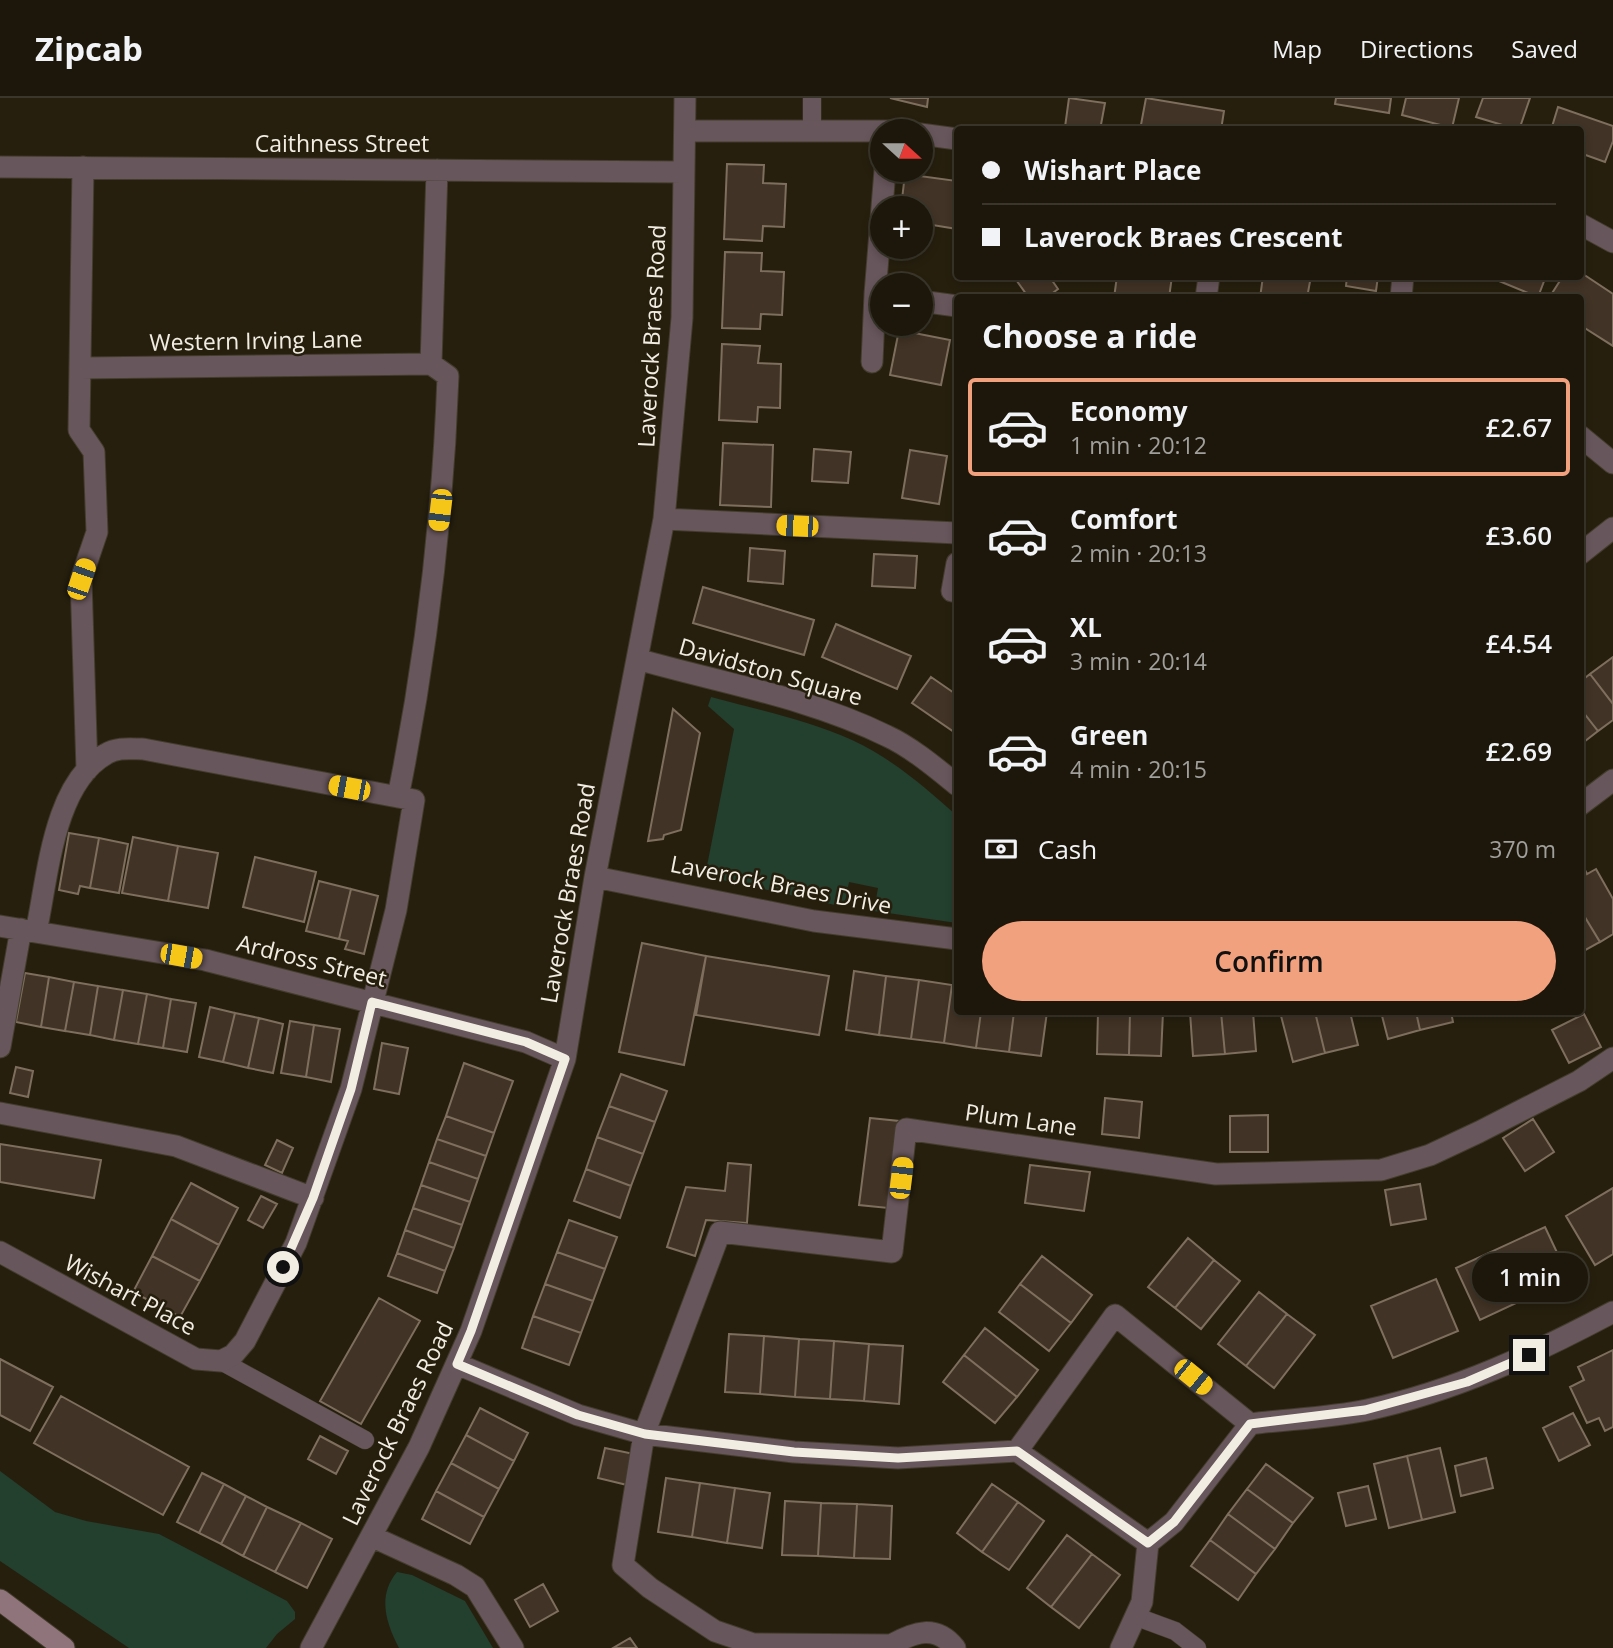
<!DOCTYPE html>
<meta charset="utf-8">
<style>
:root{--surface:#1c170a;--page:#252013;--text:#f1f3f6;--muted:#a09f9c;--line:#3a362b;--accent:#f2a17e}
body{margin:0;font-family:"Open Sans",sans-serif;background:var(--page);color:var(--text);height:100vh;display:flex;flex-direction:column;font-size:26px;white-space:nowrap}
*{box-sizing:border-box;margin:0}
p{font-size:23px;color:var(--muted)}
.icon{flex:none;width:38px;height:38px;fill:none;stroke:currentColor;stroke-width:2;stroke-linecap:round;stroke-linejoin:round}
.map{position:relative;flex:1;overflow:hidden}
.details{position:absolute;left:954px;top:196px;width:630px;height:721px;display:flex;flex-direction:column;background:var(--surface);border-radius:7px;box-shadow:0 4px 10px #0003,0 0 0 2px var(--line)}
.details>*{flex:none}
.hud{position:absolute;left:954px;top:28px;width:630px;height:154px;border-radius:7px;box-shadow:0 4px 10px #0003,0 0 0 2px var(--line);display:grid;align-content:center;height:154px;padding:0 28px;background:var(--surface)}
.needle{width:46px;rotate:111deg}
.tools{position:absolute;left:870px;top:21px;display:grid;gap:14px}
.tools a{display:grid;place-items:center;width:63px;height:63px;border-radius:50%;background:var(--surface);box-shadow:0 4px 10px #0003,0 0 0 2px var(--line);font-size:35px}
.end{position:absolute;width:32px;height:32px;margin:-16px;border:9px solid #f2ede2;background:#111;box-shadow:0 0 0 4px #111}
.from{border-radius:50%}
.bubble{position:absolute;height:49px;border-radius:24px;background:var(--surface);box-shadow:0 4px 10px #0003,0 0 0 2px var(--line);font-size:23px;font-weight:600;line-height:49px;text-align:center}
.car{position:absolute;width:21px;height:42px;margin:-21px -10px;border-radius:9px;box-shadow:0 0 5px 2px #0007;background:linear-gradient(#f5c518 24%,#345 0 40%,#f5c518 0 76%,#345 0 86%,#f5c518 0)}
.hud b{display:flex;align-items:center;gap:24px;height:66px;font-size:26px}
.hud b+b{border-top:2px solid var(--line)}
.hud i{width:18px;height:18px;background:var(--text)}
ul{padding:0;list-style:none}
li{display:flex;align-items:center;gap:21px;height:98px;margin:0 14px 10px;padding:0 14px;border:4px solid transparent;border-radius:7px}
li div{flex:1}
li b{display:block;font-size:26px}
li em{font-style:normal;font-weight:600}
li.current{border-color:var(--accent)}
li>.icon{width:63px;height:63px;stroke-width:1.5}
h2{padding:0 28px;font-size:32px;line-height:84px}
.pay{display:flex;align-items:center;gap:18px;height:77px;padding:0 28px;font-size:26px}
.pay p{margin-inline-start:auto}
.cta{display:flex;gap:14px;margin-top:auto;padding:14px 28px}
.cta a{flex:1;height:80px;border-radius:42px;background:var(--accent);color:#111;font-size:28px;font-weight:600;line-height:80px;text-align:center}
header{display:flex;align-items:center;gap:42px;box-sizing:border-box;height:98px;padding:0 35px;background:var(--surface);border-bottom:2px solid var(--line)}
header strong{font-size:33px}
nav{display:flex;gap:38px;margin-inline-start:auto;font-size:24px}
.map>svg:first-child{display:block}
.green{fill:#233f2e}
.building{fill:#413325;stroke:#7e6e5e;stroke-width:2}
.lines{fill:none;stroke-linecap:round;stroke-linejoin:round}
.lane-casing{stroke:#433c2c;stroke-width:19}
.street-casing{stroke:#433c2c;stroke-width:23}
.secondary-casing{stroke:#433c2c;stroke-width:23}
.lane{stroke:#67565b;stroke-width:18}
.street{stroke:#67565b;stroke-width:21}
.secondary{stroke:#90747c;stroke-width:21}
.route{stroke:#f2ede2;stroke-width:9}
.labels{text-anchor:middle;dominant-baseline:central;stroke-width:5;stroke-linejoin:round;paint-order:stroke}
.street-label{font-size:23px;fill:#f2ede2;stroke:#261f0e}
</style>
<header>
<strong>Zipcab</strong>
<nav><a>Map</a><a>Directions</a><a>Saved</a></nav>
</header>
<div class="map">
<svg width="1613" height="1550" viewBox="0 0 1613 1550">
<rect width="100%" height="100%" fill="#261f0e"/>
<path class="green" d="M711,599C759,612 807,622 852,642C891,660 925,689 957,718V825L874,813L878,790L849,784L844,809L705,778L734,631L708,608Z
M0,1373L55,1414L86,1423L159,1436L287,1503L295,1514V1521L277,1536L266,1550H129L0,1463Z
M397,1474L412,1477L465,1503L493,1550H399C386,1525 377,1498 397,1474Z"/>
<path class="building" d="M890,0H928L927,9Z
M1069,0L1105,5L1100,32L1065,29Z
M1146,0L1224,13L1221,32H1140Z
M1336,0H1391L1389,15L1335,6Z
M1406,0H1459L1452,30L1402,17Z
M1483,0H1530L1519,32L1476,19Z
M1558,9L1613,28V43L1605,64L1580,55V32H1551Z
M727,66L764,67L763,85L786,86L784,129L763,128L762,143L724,141Z
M905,76L957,83V131L920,125V110H901Z
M725,154L762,155L761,173L784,174L782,217L761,216L760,231L722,230Z
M1580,174L1613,196V248L1580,227V200H1549L1563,178H1580Z
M1049,178L1058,191L1046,200H1029L1014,179Z
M1117,178H1172L1169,200H1114Z
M1263,178H1311L1307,200H1260Z
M1347,178H1378L1376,193L1346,188Z
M1487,178H1546L1538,199Z
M899,232L950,242L941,287L890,277Z
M722,246L760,248L758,265L781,266L780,310L758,309L757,324L719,322Z
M723,345L773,347L771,409L720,407Z
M814,351L851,354L848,385L812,383Z
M910,352L947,358L939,406L902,400Z
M750,450L785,453L783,486L748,483Z
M874,456L917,458L915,490L872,488Z
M703,489L814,522L804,557L693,525Z
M836,526L911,558L897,591L822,559Z
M1613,559V606L1590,576Z
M1590,576L1613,606V622L1598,633L1580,610V584Z
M931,579L957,597V636L912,605Z
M1580,610L1598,633L1580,647Z
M673,611L700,635L681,732L664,737L663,741L648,743Z
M69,735L99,740L90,790L80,788L78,796L59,792Z
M133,739L178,748L168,803L122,795Z
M99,740L128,746L119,795L90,790Z
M178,748L218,755L208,810L168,803Z
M255,759L316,774L304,824L243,809Z
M1596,771L1613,801V836L1600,844L1580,811V774L1585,772L1587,776Z
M319,783L351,791L339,841L306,833Z
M351,791L378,798L364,856L345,851L348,843L339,841Z
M1580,811L1600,844L1580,855Z
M642,845L706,858L684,967L619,954Z
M706,858L829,878L819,937L696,917Z
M854,873L886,878L879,937L846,932Z
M25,875L49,879L41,929L16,924Z
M886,878L919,882L911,941L879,937Z
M49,879L74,884L65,933L41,929Z
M919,882L952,887L944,945L911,941Z
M74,884L98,888L90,937L65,933Z
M952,887H957V914H981L976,950L944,945Z
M98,888L123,892L114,942L90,937Z
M123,892L147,896L138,946L114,942Z
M147,896L171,901L163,950L138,946Z
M171,901L196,905L187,954L163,950Z
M210,909L235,915L223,964L199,959Z
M981,914H1014L1009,954L976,950Z
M1014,914H1047L1041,958L1009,954Z
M1098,914H1130L1129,957L1097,956Z
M1130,914H1163L1161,958L1129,957Z
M1190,914H1221L1225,956L1193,958Z
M1221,914H1253L1256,953L1225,956Z
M1280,914H1315L1325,955L1293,964Z
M1315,914H1350L1358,947L1325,955Z
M1381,914H1416L1420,932L1388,941Z
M1416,914H1451L1453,924L1420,932Z
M235,915L259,920L248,970L223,964Z
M1584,916L1601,949L1569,965L1552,932Z
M259,920L283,926L273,975L248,970Z
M290,923L314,927L306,979L281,975Z
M314,927L340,931L331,984L306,979Z
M382,945L408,950L399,996L374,991Z
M464,965L513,983L494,1035L446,1018Z
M16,969L33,973L28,999L10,995Z
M621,976L667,993L655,1024L609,1008Z
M1105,1000L1142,1004L1139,1040L1102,1036Z
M609,1008L655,1024L643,1056L597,1039Z
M1268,1017V1054H1230V1018Z
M446,1018L494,1035L486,1058L437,1041Z
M870,1020L899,1023L888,1110L859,1107Z
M1533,1021L1554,1054L1525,1073L1503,1040Z
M597,1039L643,1056L631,1088L586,1071Z
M437,1041L486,1058L478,1081L429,1064Z
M277,1042L293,1050L282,1075L265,1067Z
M0,1046L101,1062L94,1100L0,1084Z
M429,1064L478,1081L470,1104L421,1087Z
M728,1065L751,1067L747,1125L706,1122L695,1158L667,1149L686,1089L725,1093Z
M1030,1067L1090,1074L1084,1113L1025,1105Z
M586,1071L631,1088L620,1120L574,1103Z
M191,1085L238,1110L219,1147L171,1121Z
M1420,1086L1426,1121L1391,1127L1385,1092Z
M421,1087L470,1104L462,1127L413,1110Z
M1613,1090V1156L1595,1167L1566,1118Z
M261,1098L277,1106L263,1130L248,1122Z
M413,1110L462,1127L454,1150L405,1132Z
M171,1121L219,1147L200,1183L152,1158Z
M569,1122L617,1139L605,1171L557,1154Z
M1545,1129L1569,1180L1480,1222L1456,1170Z
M405,1132L454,1150L445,1173L397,1155Z
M1188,1140L1214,1162L1175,1210L1148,1189Z
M557,1154L605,1171L593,1203L545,1186Z
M397,1155L445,1173L437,1195L388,1178Z
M152,1158L200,1183L180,1219L133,1194Z
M1042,1158L1092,1197L1071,1225L1020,1186Z
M1214,1162L1240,1183L1201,1231L1175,1210Z
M1436,1181L1458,1233L1393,1260L1371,1208Z
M545,1186L593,1203L581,1235L533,1218Z
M1020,1186L1071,1225L1049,1253L999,1214Z
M1259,1194L1287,1216L1246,1268L1218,1246Z
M379,1200L420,1223L361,1326L320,1303Z
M1287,1216L1315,1237L1274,1290L1246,1268Z
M533,1218L581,1235L569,1267L522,1250Z
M985,1230L1038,1272L1017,1299L964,1257Z
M729,1236L764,1238L760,1296L725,1294Z
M764,1238L799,1241L795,1299L760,1296Z
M799,1241L834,1243L830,1301L795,1299Z
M834,1243L869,1246L864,1303L830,1301Z
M869,1246L903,1248L899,1306L864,1303Z
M1613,1252V1329L1605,1333L1599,1320L1587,1325L1570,1289L1584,1282L1578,1269Z
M964,1257L1017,1299L995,1325L943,1284Z
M0,1261L53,1289L30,1333L0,1317Z
M61,1298L189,1369L163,1417L34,1345Z
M480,1310L528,1335L514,1363L466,1337Z
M1573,1315L1590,1347L1559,1363L1543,1330Z
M466,1337L514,1363L499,1391L451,1365Z
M320,1338L348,1353L336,1376L308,1361Z
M605,1350L634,1356L627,1387L598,1380Z
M1440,1350L1455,1414L1422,1422L1407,1358Z
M1407,1358L1422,1422L1389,1430L1374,1366Z
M1486,1360L1493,1390L1461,1398L1455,1368Z
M451,1365L499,1391L484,1419L436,1393Z
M1266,1366L1313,1400L1293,1425L1247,1391Z
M202,1375L224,1386L199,1435L177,1424Z
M666,1380L700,1385L692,1439L658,1434Z
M700,1385L735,1390L727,1445L692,1439Z
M224,1386L246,1398L221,1446L199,1435Z
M992,1386L1018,1404L982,1454L957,1435Z
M1368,1388L1376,1421L1346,1428L1338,1395Z
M735,1390L770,1395L762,1450L727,1445Z
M1247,1391L1293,1425L1275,1451L1228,1416Z
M436,1393L484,1419L470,1446L422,1421Z
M246,1398L267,1409L243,1458L221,1446Z
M785,1403L821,1405L818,1458L782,1457Z
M1018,1404L1044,1423L1009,1472L982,1454Z
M821,1405L857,1406L854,1460L818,1458Z
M857,1406L892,1408L890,1461L854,1460Z
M267,1409L301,1425L275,1474L243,1458Z
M1228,1416L1275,1451L1256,1476L1210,1442Z
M301,1425L332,1441L307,1490L275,1474Z
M1067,1437L1092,1456L1051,1509L1027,1490Z
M1210,1442L1256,1476L1238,1502L1191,1468Z
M1092,1456L1120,1477L1079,1530L1051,1509Z
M543,1486L558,1513L530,1529L515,1502Z
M630,1540L637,1550H613Z"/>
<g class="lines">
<defs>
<path id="lane" d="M812,32V0
M221,1263L365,1342
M1137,1519L1175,1533L1197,1550"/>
<path id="street" d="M685,33H896
M920,36L957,41
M0,69L684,74
M83,69L79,332L94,354L97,434L81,481L87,672
M1580,126L1613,144
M882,198L875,196L885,72
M1206,200L1209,178
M1401,200L1403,178
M920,203L957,208
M872,264L875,196
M81,270L431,266
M1580,338L1613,365
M664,421L957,435
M1580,456L1613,430
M952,493L957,465
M637,561C721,585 808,599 887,638C911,649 936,670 957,687
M398,699C426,560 443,420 448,278L431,266L437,72
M1580,707L1613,682
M595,779L814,823L957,841
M0,828L205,862L526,944L565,961
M0,949L21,831
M0,1015L176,1048L313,1100
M0,1154L196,1261L221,1263L233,1257L245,1243L296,1145L351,991L396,812L414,702L143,651C131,651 117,649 106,656C53,686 48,779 36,834
M457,1266L578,1317L644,1336L794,1354L898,1360L1017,1353L1148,1445
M1017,1353L1115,1217L1250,1326
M373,1439L456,1477L475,1489L513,1550
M1148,1445L1174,1424L1250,1326C1289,1321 1329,1320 1367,1312C1455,1293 1534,1256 1613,1214
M311,1550L419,1349L471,1233L565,961L595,779L664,421L682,220L685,0
M955,1550C936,1526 914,1534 891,1547L753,1546L715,1533L650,1490L623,1467L644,1336L720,1134L892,1154L906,1031L1216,1076L1381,1072L1430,1057L1479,1034L1579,983L1613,960
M1121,1550L1142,1504L1148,1445"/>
<path id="secondary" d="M0,1502L64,1550"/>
</defs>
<use href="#lane" class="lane-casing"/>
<use href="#street" class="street-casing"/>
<use href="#secondary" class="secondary-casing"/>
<use href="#lane" class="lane"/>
<use href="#street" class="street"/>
<use href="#secondary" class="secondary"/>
</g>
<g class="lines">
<path class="route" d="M283,1169L313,1100L351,991L372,904L526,944L565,961L471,1233L457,1266L578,1317L645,1336L794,1354L898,1360L1017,1353L1148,1445L1174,1424L1250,1326L1365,1312L1467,1284L1529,1257"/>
</g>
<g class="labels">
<g class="street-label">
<text x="342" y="45">Caithness Street</text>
<text transform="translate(651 238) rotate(-87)">Laverock Braes Road</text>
<text transform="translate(256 242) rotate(-1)">Western Irving Lane</text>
<text transform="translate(771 573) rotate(16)">Davidston Square</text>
<text transform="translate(781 786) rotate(11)">Laverock Braes Drive</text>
<text transform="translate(567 795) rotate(-80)">Laverock Braes Road</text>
<text transform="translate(312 862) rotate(14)">Ardross Street</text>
<text transform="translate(1021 1021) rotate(8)">Plum Lane</text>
<text transform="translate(131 1196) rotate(28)">Wishart Place</text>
<text transform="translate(397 1325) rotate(-64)">Laverock Braes Road</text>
</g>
</g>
</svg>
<div class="tools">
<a><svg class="needle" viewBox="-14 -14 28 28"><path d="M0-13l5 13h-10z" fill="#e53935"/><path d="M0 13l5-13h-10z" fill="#a09f9c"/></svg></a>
<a>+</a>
<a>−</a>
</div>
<i class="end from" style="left:283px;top:1169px"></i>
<i class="end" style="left:1529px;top:1257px"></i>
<div class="bubble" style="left:1472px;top:1155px;width:116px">1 min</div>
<i class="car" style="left:440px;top:412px;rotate:187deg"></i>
<i class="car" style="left:797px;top:428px;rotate:272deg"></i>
<i class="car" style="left:81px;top:481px;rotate:19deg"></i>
<i class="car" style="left:349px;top:690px;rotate:281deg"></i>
<i class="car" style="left:181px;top:858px;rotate:100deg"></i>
<i class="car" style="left:901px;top:1080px;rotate:7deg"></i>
<i class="car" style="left:1193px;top:1279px;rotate:129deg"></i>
<div class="hud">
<b><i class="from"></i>Wishart Place</b>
<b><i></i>Laverock Braes Crescent</b>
</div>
<section class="details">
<h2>Choose a ride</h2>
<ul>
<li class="current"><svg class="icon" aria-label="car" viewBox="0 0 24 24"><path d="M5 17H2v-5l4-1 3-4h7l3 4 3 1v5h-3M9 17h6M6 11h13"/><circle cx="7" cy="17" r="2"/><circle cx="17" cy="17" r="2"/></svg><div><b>Economy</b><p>1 min · 20:12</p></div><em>£2.67</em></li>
<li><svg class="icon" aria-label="car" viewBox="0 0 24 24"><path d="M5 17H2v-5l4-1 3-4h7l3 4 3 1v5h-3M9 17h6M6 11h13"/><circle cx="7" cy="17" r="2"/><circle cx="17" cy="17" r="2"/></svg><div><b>Comfort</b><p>2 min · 20:13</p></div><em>£3.60</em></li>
<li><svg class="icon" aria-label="car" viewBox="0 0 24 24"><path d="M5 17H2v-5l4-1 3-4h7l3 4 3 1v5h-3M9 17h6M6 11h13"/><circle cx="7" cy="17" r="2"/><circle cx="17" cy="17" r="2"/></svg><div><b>XL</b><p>3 min · 20:14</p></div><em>£4.54</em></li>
<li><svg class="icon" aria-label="car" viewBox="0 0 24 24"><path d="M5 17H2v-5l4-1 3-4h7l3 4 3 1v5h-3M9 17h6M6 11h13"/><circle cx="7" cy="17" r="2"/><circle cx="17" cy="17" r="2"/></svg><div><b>Green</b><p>4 min · 20:15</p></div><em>£2.69</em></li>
</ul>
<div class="pay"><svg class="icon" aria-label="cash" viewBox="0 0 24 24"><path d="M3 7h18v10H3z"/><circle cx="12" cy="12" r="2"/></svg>Cash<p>370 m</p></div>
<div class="cta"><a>Confirm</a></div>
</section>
</div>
